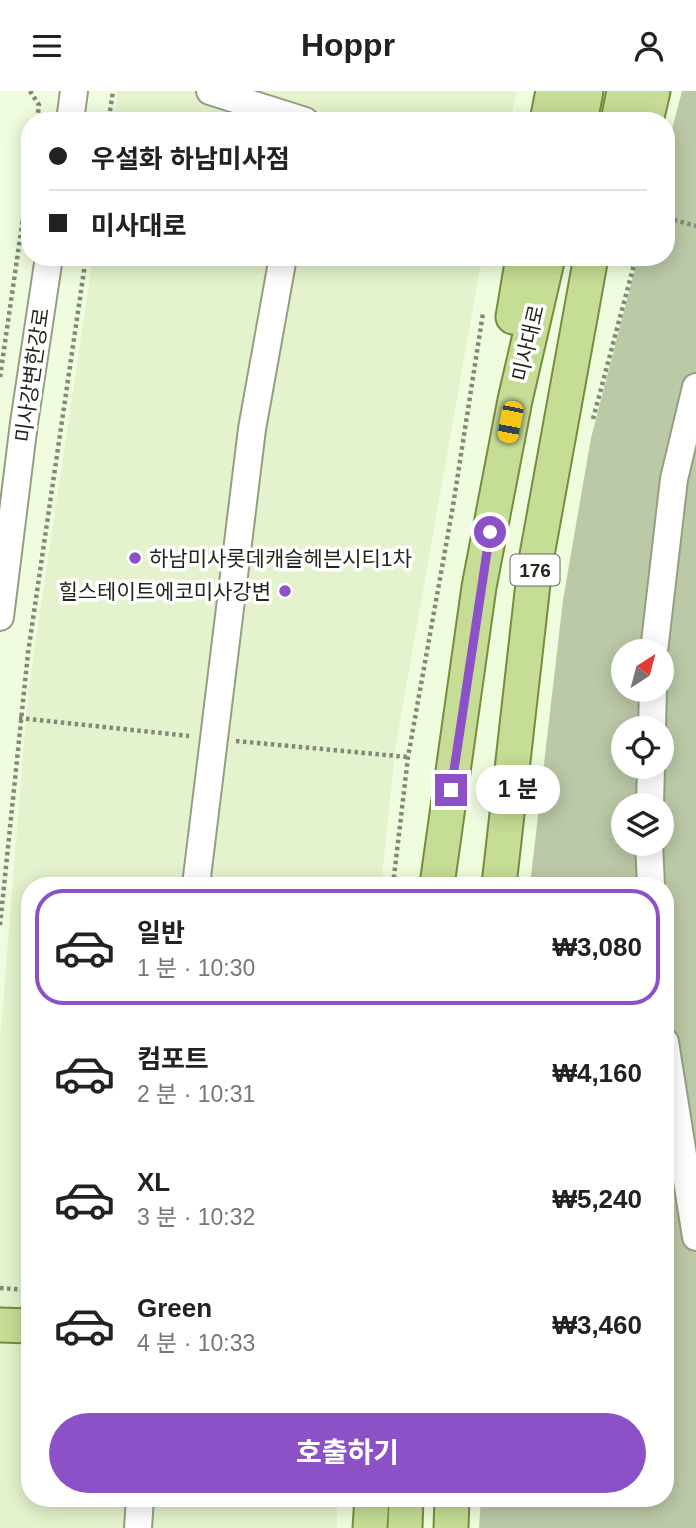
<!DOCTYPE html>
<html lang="ko">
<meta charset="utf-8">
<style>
:root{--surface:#fff;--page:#f6f6f6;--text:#222;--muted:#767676;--line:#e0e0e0;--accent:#8d51c7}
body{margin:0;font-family:Helvetica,"Noto Sans KR",sans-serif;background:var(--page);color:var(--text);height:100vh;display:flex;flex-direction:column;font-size:26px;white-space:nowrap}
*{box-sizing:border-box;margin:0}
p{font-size:23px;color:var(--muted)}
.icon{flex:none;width:38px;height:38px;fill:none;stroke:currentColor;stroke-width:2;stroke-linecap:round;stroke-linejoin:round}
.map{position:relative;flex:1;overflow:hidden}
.sheet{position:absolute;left:21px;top:786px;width:653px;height:630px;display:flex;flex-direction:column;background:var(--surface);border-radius:28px;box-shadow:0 4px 18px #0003}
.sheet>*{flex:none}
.top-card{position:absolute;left:21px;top:21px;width:654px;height:154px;border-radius:28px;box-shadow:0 4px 18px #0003;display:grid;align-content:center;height:154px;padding:0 28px;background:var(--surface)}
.needle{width:46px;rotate:36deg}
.controls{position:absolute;left:611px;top:548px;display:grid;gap:14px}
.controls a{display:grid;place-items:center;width:63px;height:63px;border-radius:50%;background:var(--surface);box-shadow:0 4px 18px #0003;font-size:35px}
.end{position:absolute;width:32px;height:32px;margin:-16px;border:9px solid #8d51c7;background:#fff;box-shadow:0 0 0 4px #fff}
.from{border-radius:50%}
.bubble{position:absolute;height:49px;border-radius:24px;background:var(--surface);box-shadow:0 4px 18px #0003;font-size:23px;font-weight:700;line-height:49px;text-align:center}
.car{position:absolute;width:21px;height:42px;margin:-21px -10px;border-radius:9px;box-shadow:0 0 5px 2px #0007;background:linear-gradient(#f5c518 24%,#345 0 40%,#f5c518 0 76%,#345 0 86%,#f5c518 0)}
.top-card b{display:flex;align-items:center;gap:24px;height:66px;font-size:26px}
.top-card b+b{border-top:2px solid var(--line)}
.top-card i{width:18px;height:18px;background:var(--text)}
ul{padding:12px 0 0;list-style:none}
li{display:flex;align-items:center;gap:21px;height:116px;margin:0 14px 10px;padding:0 14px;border:4px solid transparent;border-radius:28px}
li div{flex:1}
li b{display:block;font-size:26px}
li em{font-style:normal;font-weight:700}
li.selected{border-color:var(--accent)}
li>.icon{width:63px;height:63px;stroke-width:1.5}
.action{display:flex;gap:14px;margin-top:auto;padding:14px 28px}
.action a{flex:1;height:80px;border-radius:42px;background:var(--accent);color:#fff;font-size:28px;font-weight:700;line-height:80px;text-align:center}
header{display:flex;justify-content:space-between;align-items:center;height:91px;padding:0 28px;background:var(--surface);font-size:32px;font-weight:700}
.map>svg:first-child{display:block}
.built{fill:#e4f3cd}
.green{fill:#bbc9a6;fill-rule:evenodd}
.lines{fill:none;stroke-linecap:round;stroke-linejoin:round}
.minor-casing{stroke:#949f82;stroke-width:30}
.major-casing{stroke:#748e3c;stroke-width:37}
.path{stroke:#828976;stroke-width:4.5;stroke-dasharray:3.5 3.5;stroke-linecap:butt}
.minor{stroke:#fff;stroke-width:26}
.major{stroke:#c6dd95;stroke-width:33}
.route{stroke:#8d51c7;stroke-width:9}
.poi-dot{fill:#8d51c7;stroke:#fff;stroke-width:2.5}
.labels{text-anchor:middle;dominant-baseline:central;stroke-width:7;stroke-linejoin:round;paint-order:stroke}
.shield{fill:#fff;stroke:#656860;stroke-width:2}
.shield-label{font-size:19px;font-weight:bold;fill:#23271c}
.street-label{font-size:21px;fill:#23271c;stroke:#fff}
.poi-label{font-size:21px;fill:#23271c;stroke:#fff;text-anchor:start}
</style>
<header><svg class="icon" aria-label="menu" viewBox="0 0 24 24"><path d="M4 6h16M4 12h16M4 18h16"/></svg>Hoppr<svg class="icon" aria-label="person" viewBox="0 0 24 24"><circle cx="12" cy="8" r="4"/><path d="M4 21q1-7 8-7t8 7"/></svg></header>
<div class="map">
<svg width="696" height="1437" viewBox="0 0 696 1437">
<rect width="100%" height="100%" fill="#f0fcde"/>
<path class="built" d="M118,0H517L510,30H113Z
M93,166H482L396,653L381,794H30V1407H337V1437H0V950L28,601Z"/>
<path class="green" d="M682,0H696V1437H479L481,1407H665V794H530L563,509L591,347L638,166H667V57ZM623,560H662V598H623ZM623,637H662V676H623ZM623,714H662V752H623Z"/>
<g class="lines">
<defs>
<path id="minor" d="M210,0L305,30
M70,30L74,0
M0,526L24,332L49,166
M654,560L674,388L696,296
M652,637L653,598
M650,714L651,676
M649,752L651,794
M196,794L252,338L283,166
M665,951L696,1146
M138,1437L140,1407"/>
<path id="major" d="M547,30L553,0
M580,30L586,0
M618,30L624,0
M646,30L653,0
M513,226L523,166
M437,794L479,496L515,309L548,166
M499,794L535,475L591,166
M0,1234L30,1235
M370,1437L372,1407
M405,1437L406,1407
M451,1437L452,1407"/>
</defs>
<use href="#minor" class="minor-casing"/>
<use href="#major" class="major-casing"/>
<path class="path" d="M30,0L39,14L37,30
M95,25L109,27
M109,27L113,0
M667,127L696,135
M0,286L30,78
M593,328L636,166
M19,627L189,645
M236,650L408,666
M393,794L408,666L453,415L483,222
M0,834L28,562L86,166
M0,1197L30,1199"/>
<use href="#minor" class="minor"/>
<use href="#major" class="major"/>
</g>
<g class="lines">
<path class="route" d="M451,699L490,441"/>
</g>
<g class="poi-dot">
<circle cx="135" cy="467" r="7"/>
<circle cx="285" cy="500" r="7"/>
</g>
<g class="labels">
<rect class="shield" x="510.5" y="463.5" width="49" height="31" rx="5"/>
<g class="shield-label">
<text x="535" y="479">176</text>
</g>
<g class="street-label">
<text transform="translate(528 252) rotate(-77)">미사대로</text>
<text transform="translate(32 284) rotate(-82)">미사강변한강로</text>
</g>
<g class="poi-label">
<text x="149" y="467">하남미사롯데캐슬헤븐시티1차</text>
<text x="271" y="500" text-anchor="end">힐스테이트에코미사강변</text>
</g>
</g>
</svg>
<div class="controls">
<a><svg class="needle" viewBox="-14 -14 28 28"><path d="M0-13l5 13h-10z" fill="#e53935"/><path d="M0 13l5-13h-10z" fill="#767676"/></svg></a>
<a><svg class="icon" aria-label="locate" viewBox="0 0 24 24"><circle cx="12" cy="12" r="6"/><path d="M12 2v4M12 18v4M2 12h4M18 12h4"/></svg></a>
<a><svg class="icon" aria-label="layers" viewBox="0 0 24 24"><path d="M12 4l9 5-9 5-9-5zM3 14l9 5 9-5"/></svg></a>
</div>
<i class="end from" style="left:490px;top:441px"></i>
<i class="end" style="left:451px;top:699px"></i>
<div class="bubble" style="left:476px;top:674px;width:84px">1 분</div>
<i class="car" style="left:510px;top:331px;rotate:191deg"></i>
<div class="top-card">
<b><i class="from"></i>우설화 하남미사점</b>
<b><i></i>미사대로</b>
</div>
<section class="sheet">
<ul>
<li class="selected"><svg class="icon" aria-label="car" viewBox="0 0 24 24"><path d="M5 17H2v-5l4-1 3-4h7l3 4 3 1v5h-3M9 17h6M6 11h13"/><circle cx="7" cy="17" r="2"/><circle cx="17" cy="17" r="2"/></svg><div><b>일반</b><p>1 분 · 10:30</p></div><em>₩3,080</em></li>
<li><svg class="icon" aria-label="car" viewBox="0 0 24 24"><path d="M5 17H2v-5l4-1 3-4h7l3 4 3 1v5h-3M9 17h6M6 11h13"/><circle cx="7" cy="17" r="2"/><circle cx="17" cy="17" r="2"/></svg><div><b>컴포트</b><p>2 분 · 10:31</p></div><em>₩4,160</em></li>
<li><svg class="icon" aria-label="car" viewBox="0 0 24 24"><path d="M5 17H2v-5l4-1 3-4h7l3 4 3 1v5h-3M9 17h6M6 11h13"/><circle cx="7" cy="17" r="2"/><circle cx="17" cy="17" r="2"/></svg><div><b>XL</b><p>3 분 · 10:32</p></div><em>₩5,240</em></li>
<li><svg class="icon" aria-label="car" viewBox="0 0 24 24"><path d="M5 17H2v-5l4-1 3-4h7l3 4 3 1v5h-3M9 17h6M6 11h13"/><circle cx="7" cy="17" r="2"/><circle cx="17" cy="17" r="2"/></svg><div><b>Green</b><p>4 분 · 10:33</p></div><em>₩3,460</em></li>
</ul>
<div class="action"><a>호출하기</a></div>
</section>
</div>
